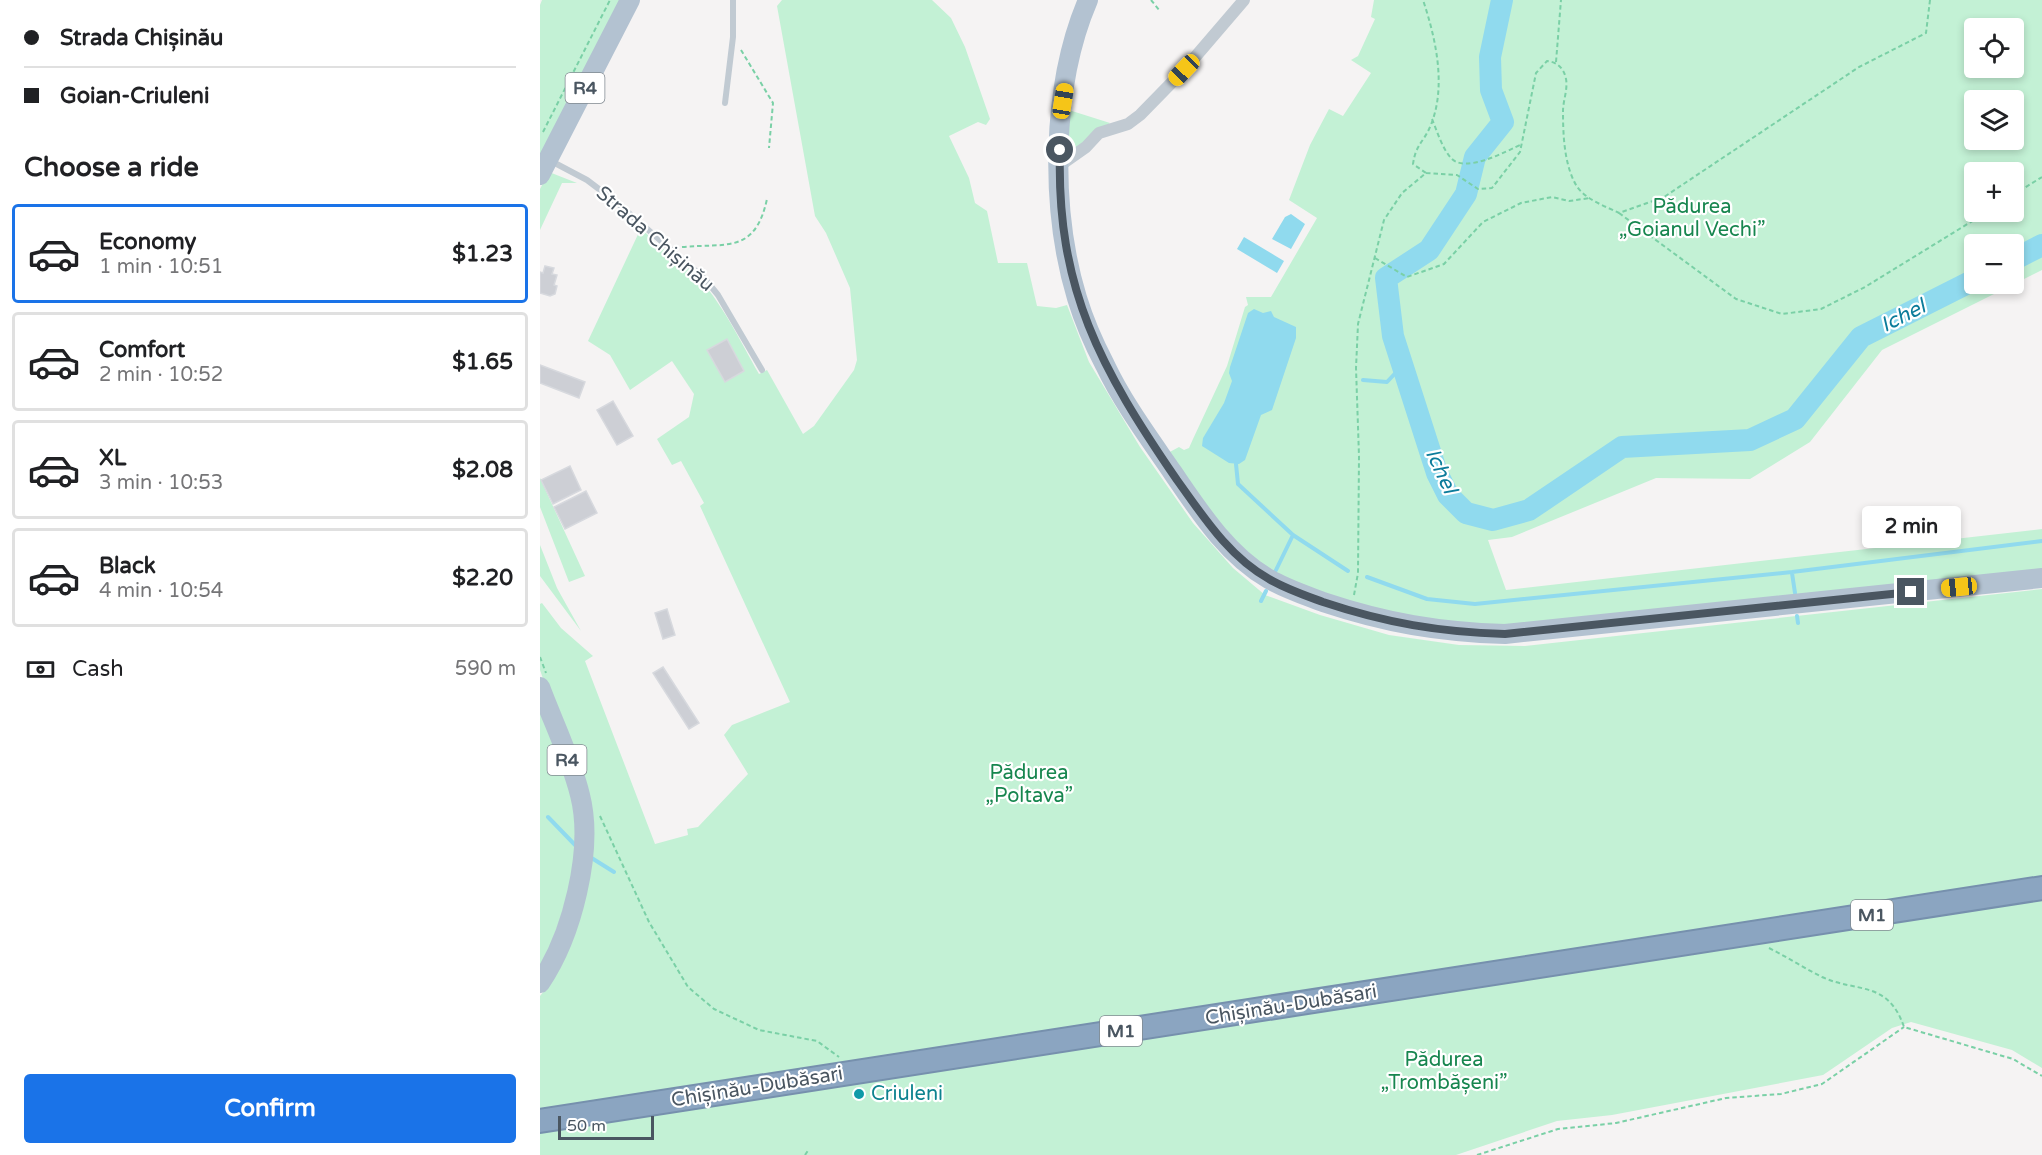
<!DOCTYPE html>
<meta charset="utf-8">
<style>
:root{--surface:#fff;--page:#f6f6f6;--text:#202124;--muted:#757577;--line:#e0e0e0;--accent:#1a73e8}
body{margin:0;font-family:"Varela Round",sans-serif;background:var(--page);color:var(--text);height:100vh;display:flex;flex-direction:column;font-size:22px;white-space:nowrap}
*{box-sizing:border-box;margin:0}
p{font-size:20px;color:var(--muted)}
.icon{flex:none;width:33px;height:33px;fill:none;stroke:currentColor;stroke-width:2;stroke-linecap:round;stroke-linejoin:round}
.map{position:relative;flex:1;overflow:hidden}
.sheet{display:flex;flex-direction:column;background:var(--surface);width:540px}
.sheet>*{flex:none}
.banner{display:grid;align-content:center;height:132px;padding:0 24px;background:var(--surface)}
.buttons{position:absolute;left:1424px;top:18px;display:grid;gap:12px}
.buttons a{display:grid;place-items:center;width:60px;height:60px;border-radius:6px;background:var(--surface);box-shadow:0 3px 9px #0003;font-size:30px}
.scale{position:absolute;left:18px;bottom:15px;width:96px;box-sizing:border-box;padding-left:6px;border:3px solid #4a5661;border-top:0;font-size:16px;line-height:21px;white-space:nowrap;color:#4a5661;-webkit-text-stroke:4px #fff;paint-order:stroke}
.end{position:absolute;width:27px;height:27px;margin:-14px;border:8px solid #4a5661;background:#fff;box-shadow:0 0 0 3px #fff}
.from{border-radius:50%}
.bubble{position:absolute;height:42px;border-radius:6px;background:var(--surface);box-shadow:0 3px 9px #0003;font-size:20px;font-weight:800;line-height:42px;text-align:center}
.car{position:absolute;width:18px;height:36px;margin:-18px -9px;border-radius:8px;box-shadow:0 0 4px 2px #0007;background:linear-gradient(#f5c518 24%,#345 0 40%,#f5c518 0 76%,#345 0 86%,#f5c518 0)}
.banner b{display:flex;align-items:center;gap:21px;height:57px;font-size:22px}
.banner b+b{border-top:2px solid var(--line)}
.banner i{width:15px;height:15px;background:var(--text)}
ul{padding:0;list-style:none}
li{display:flex;align-items:center;gap:18px;height:99px;margin:0 12px 9px;padding:0 12px;border:3px solid var(--line);border-radius:6px}
li div{flex:1}
li b{display:block;font-size:22px}
li em{font-style:normal;font-weight:800}
li.selected{border-color:var(--accent)}
li>.icon{width:54px;height:54px;stroke-width:1.5}
h2{padding:0 24px;font-size:27px;line-height:72px}
.pay{display:flex;align-items:center;gap:15px;height:66px;padding:0 24px;font-size:22px}
.pay p{margin-inline-start:auto}
.cta{display:flex;gap:12px;margin-top:auto;padding:12px 24px}
.cta a{flex:1;height:69px;border-radius:6px;background:var(--accent);color:#fff;font-size:24px;font-weight:800;line-height:69px;text-align:center}
main{display:flex;flex:1;min-height:0}
.map>svg:first-child{display:block}
.green{fill:#c3f1d5;fill-rule:evenodd}
.water{fill:#90daee}
.lines{fill:none;stroke-linecap:round;stroke-linejoin:round}
.stream{stroke:#90daee;stroke-width:4}
.river{stroke:#90daee;stroke-width:22}
.building{fill:#cdcfd5;stroke:#d7d9de;stroke-width:1.5}
.highway-casing{stroke:#7690ad;stroke-width:26}
.path{stroke:#7ad0a6;stroke-width:2;stroke-dasharray:4.5 3;stroke-linecap:butt}
.lane{stroke:#c1cad2;stroke-width:6}
.street{stroke:#c1cad2;stroke-width:12}
.primary{stroke:#b3c2d1;stroke-width:20}
.highway{stroke:#8ba5c1;stroke-width:22}
.route{stroke:#4a5661;stroke-width:8}
.culture-dot{fill:#0f9aa8;stroke:#fff;stroke-width:2}
.labels{text-anchor:middle;dominant-baseline:central;stroke-width:4.5;stroke-linejoin:round;paint-order:stroke}
.shield{fill:#fff;stroke:#808990;stroke-width:1.5}
.shield-label{font-size:18px;font-weight:bold;fill:#4a5661}
.park-label{font-size:20px;fill:#17864f;stroke:#fff}
.street-label{font-size:20px;fill:#4a5661;stroke:#fff}
.culture-label{font-size:20px;fill:#0d838f;stroke:#fff;text-anchor:start}
.water-label{font-size:21px;font-style:italic;fill:#0c7c9b;stroke:#fff}
</style>
<main>
<section class="sheet">
<div class="banner">
<b><i class="from"></i>Strada Chișinău</b>
<b><i></i>Goian-Criuleni</b>
</div>
<h2>Choose a ride</h2>
<ul>
<li class="selected"><svg class="icon" aria-label="car" viewBox="0 0 24 24"><path d="M5 17H2v-5l4-1 3-4h7l3 4 3 1v5h-3M9 17h6M6 11h13"/><circle cx="7" cy="17" r="2"/><circle cx="17" cy="17" r="2"/></svg><div><b>Economy</b><p>1 min · 10:51</p></div><em>$1.23</em></li>
<li><svg class="icon" aria-label="car" viewBox="0 0 24 24"><path d="M5 17H2v-5l4-1 3-4h7l3 4 3 1v5h-3M9 17h6M6 11h13"/><circle cx="7" cy="17" r="2"/><circle cx="17" cy="17" r="2"/></svg><div><b>Comfort</b><p>2 min · 10:52</p></div><em>$1.65</em></li>
<li><svg class="icon" aria-label="car" viewBox="0 0 24 24"><path d="M5 17H2v-5l4-1 3-4h7l3 4 3 1v5h-3M9 17h6M6 11h13"/><circle cx="7" cy="17" r="2"/><circle cx="17" cy="17" r="2"/></svg><div><b>XL</b><p>3 min · 10:53</p></div><em>$2.08</em></li>
<li><svg class="icon" aria-label="car" viewBox="0 0 24 24"><path d="M5 17H2v-5l4-1 3-4h7l3 4 3 1v5h-3M9 17h6M6 11h13"/><circle cx="7" cy="17" r="2"/><circle cx="17" cy="17" r="2"/></svg><div><b>Black</b><p>4 min · 10:54</p></div><em>$2.20</em></li>
</ul>
<div class="pay"><svg class="icon" aria-label="cash" viewBox="0 0 24 24"><path d="M3 7h18v10H3z"/><circle cx="12" cy="12" r="2"/></svg>Cash<p>590 m</p></div>
<div class="cta"><a>Confirm</a></div>
</section>
<div class="map">
<svg width="1502" height="1155" viewBox="0 0 1502 1155">
<rect width="100%" height="100%" fill="#f5f3f3"/>
<path class="green" d="M2,0H85L0,166V5Z
M242,0H392L411,18L425,47L450,119L446,125L438,122L409,136L429,178L435,203L447,211L458,263H487L497,306L516,308L527,305L549,362L600,447L653,523L693,568L725,595L780,615L849,635L919,645L985,646L1502,589V881L0,1115V996L13,980L53,849L54,823L0,670V604L2,603L21,628L53,656L45,661L115,844L148,835L147,829L158,827L208,774L184,735L192,725L250,702L160,506L164,503L141,461L132,465L117,439L149,417L154,394L132,361L90,390L70,355L48,341L101,228C116,245 137,257 154,273C182,302 199,339 219,374L227,370L263,434L274,426L314,370L317,360L310,288L286,233L275,216L237,6Z
M834,0H1502V270L1342,350L1270,442L1210,479L1116,478L972,537L948,540L966,590L1502,529V572L1226,601L930,628L818,608L729,571L683,530L626,454L639,447L644,450L649,448L653,439L687,366L705,307L708,305L706,297H731L777,218L749,200L770,145L789,109L803,116L831,73L811,60L818,56L835,19L831,17ZM1434,28H1473V68H1434ZM1434,100H1473V140H1434ZM1434,172H1473V212H1434ZM1434,244H1473V284H1434Z
M529,110L532,111L570,123L535,150L527,143Z
M9,172L37,183H22L0,230V189Z
M0,478L45,576L29,582L0,507Z
M0,545L17,588L41,631L0,576Z
M0,702C10,729 23,757 30,785C46,848 26,912 0,969Z
M1502,895V1068L1472,1050L1371,1022L1352,1028L1283,1075L1072,1115L1017,1121L916,1155H0V1127Z"/>
<path class="water" d="M751,214L765,224L751,249L732,239L745,217Z
M704,237L744,261L737,273L697,249Z
M714,309L723,313L731,311L734,317L756,327V338L732,410L721,415L705,460L699,464L689,463L662,446L663,438L684,403L692,381L689,373L690,367L708,313Z"/>
<g class="lines">
<path class="stream" d="M823,380L847,382L862,366
M696,464L698,484L753,535L808,571
M736,570L753,535
M1252,573L1255,593
M827,577L887,599L935,604L1252,572L1502,541
M721,601L726,591
M1257,616L1258,623
M8,817L37,847
M50,857L74,872"/>
<path class="river" d="M962,0L950,57L951,90L963,122L935,157L926,194L889,250L846,278L853,336L897,473L908,495L926,513L953,520L989,510L1082,447L1210,440L1255,419L1321,337L1434,280
M1473,260L1502,245"/>
</g>
<path class="building" d="M5,266L14,268L12,274L17,275L14,285L17,286L15,294L10,296L0,293V272L3,273Z
M187,339L204,371L185,382L167,350Z
M0,365L45,382L39,398L0,383Z
M73,401L93,436L77,445L57,410Z
M30,466L41,490L13,504L1,480Z
M46,491L57,513L25,529L14,507Z
M127,609L135,635L123,639L115,613Z
M123,667L159,723L149,729L113,673Z"/>
<g class="lines">
<defs>
<path id="highway" d="M0,1121L1502,888"/>
</defs>
<use href="#highway" class="highway-casing"/>
<path class="path" d="M611,0L620,11
M201,50L233,103L229,148
M1016,62L1021,0
M892,119C897,131 902,148 911,158C925,174 967,151 982,144
M3,132L70,0
M886,173L917,175L938,189L952,188L980,152L996,73L1007,61C1017,62 1024,68 1026,79C1028,89 1023,101 1023,111C1023,134 1024,164 1036,185C1044,199 1065,206 1079,213L1124,197L1319,67L1386,33L1390,0
M1473,195L1502,177
M1079,213L1196,299L1242,314L1281,309L1325,287L1447,212
M142,247C187,243 215,254 227,199
M835,258L867,277L904,264L943,222L981,203L1012,197L1029,201L1050,198
M814,595L818,573L819,456L816,368L818,324L844,220L862,193L886,173L873,164C876,144 883,143 890,127C907,88 896,39 883,0
M0,657L6,673
M60,816L109,922L148,987L174,1009L219,1030L277,1041L299,1057
M1229,948C1247,957 1264,968 1282,977C1317,993 1348,980 1364,1027L1473,1059L1502,1076
M265,1155L269,1149
M937,1155L1018,1129L1076,1123L1186,1098L1241,1094L1282,1084L1364,1027"/>
<path class="lane" d="M185,103L193,37V0
M11,161L47,180L76,202L165,279L178,295L222,370"/>
<path class="street" d="M519,166L546,147L559,133L588,124L600,115L644,70L704,0"/>
<path class="primary" d="M548,0C511,86 510,209 537,298C544,321 554,344 565,365C583,403 609,438 633,473C659,511 687,555 729,579C746,589 765,595 783,602C846,623 899,632 965,634L1502,578
M0,175L90,0
M0,687C13,722 31,758 40,795C54,850 32,936 0,983"/>
<use href="#highway" class="highway"/>
</g>
<g class="lines">
<path class="route" d="M520,150C516,289 561,369 637,480C663,516 689,557 729,579C746,589 764,595 783,602C846,623 899,632 965,634L1371,592"/>
</g>
<circle class="culture-dot" cx="319" cy="1094" r="6"/>
<g class="labels">
<g class="shield">
<rect x="25.5" y="73" width="39" height="30" rx="4.5"/>
<rect x="7.5" y="745" width="39" height="30" rx="4.5"/>
<rect x="1311" y="900" width="42" height="30" rx="4.5"/>
<rect x="560" y="1016" width="42" height="30" rx="4.5"/>
</g>
<g class="shield-label">
<text x="45" y="88">R4</text>
<text x="27" y="760">R4</text>
<text x="1332" y="915">M1</text>
<text x="581" y="1031">M1</text>
</g>
<g class="park-label">
<text x="1152" y="207">Pădurea<tspan x="1152" dy="23">„Goianul Vechi”</tspan></text>
<text x="489" y="773">Pădurea<tspan x="489" dy="23">„Poltava”</tspan></text>
<text x="904" y="1060">Pădurea<tspan x="904" dy="23">„Trombășeni”</tspan></text>
</g>
<g class="street-label">
<text transform="translate(115 239) rotate(41)">Strada Chișinău</text>
<text transform="translate(751 1005) rotate(-9)">Chișinău-Dubăsari</text>
<text transform="translate(217 1087) rotate(-9)">Chișinău-Dubăsari</text>
</g>
<g class="culture-label">
<text x="331" y="1094">Criuleni</text>
</g>
<g class="water-label">
<text transform="translate(1363 316) rotate(-27)">Ichel</text>
<text transform="translate(901 471) rotate(65)">Ichel</text>
</g>
</g>
</svg>
<div class="buttons">
<a><svg class="icon" aria-label="locate" viewBox="0 0 24 24"><circle cx="12" cy="12" r="6"/><path d="M12 2v4M12 18v4M2 12h4M18 12h4"/></svg></a>
<a><svg class="icon" aria-label="layers" viewBox="0 0 24 24"><path d="M12 4l9 5-9 5-9-5zM3 14l9 5 9-5"/></svg></a>
<a>+</a>
<a>−</a>
</div>
<div class="scale">50 m</div>
<i class="end from" style="left:520px;top:150px"></i>
<i class="end" style="left:1371px;top:592px"></i>
<div class="bubble" style="left:1322px;top:506px;width:99px">2 min</div>
<i class="car" style="left:644px;top:70px;rotate:224deg"></i>
<i class="car" style="left:523px;top:101px;rotate:9deg"></i>
<i class="car" style="left:1419px;top:587px;rotate:264deg"></i>
</div>
</main>
